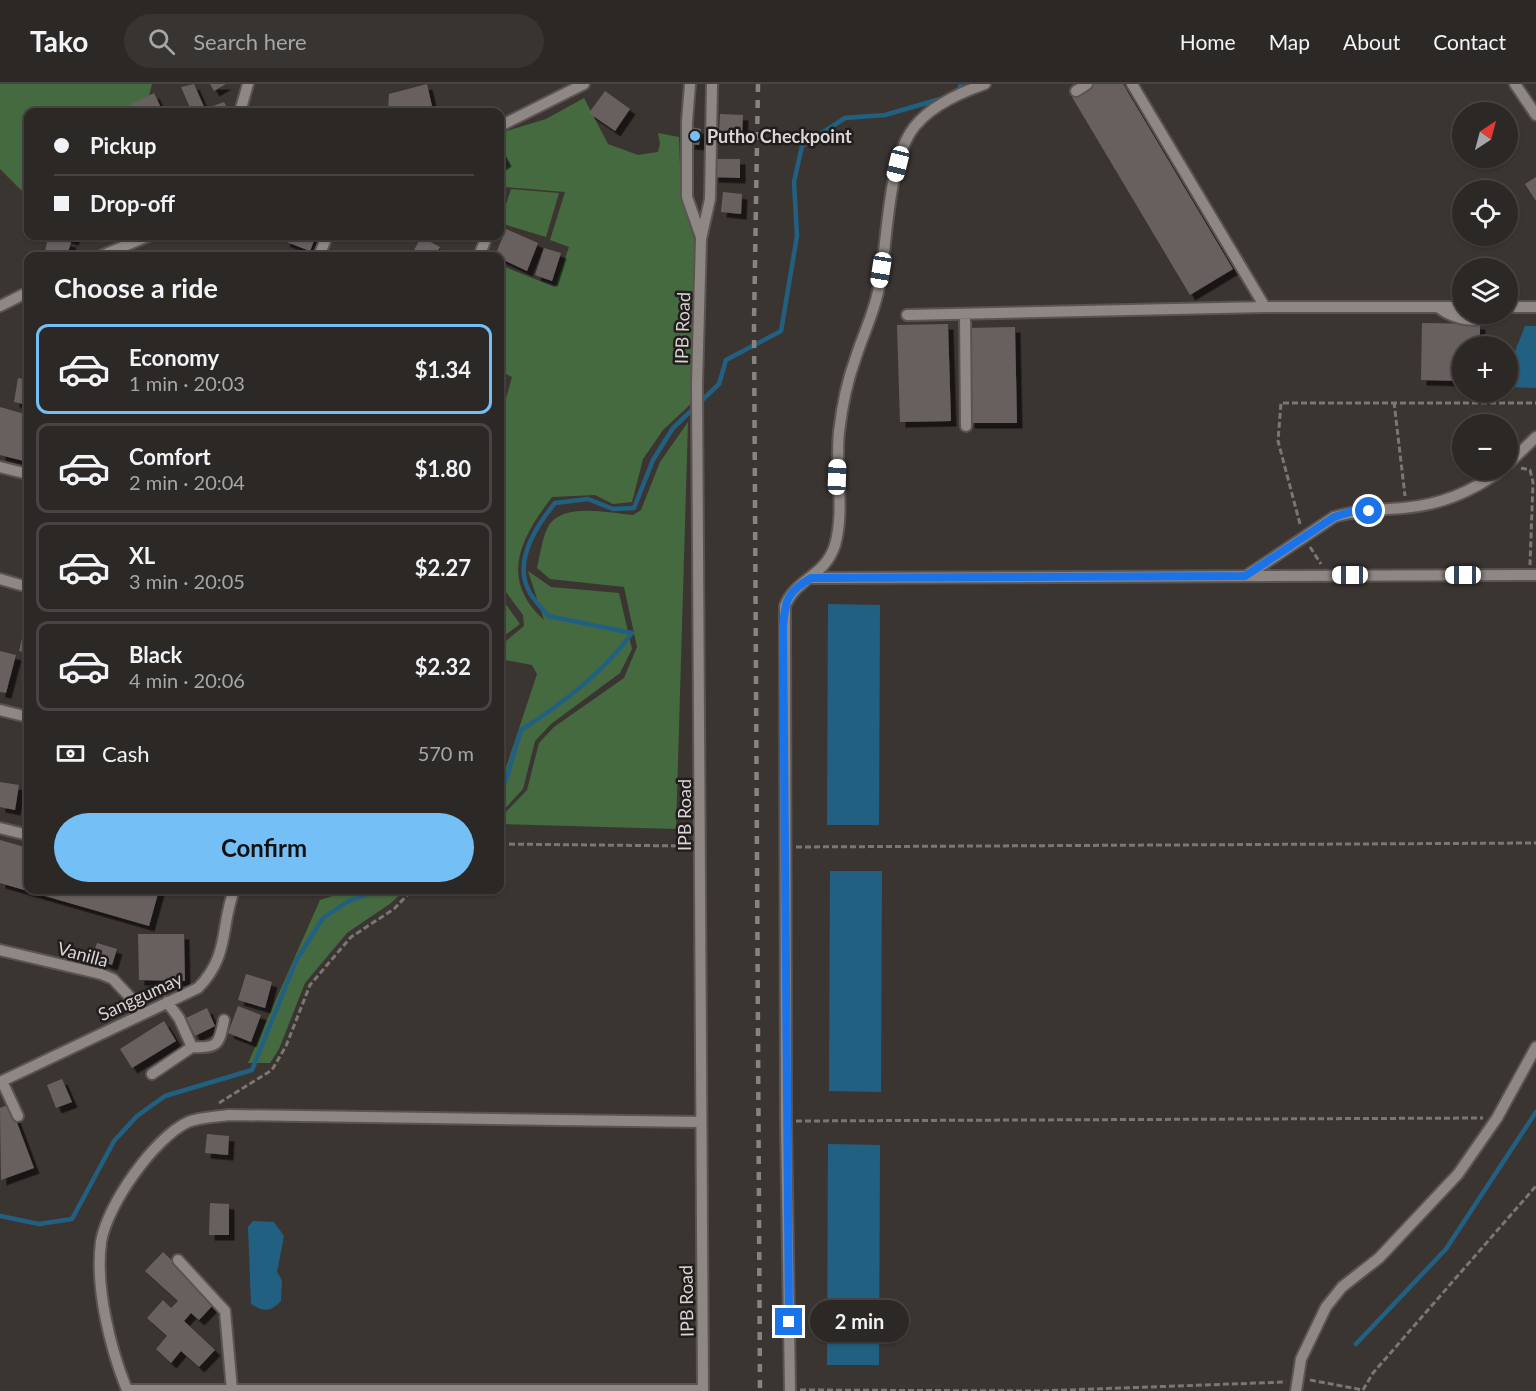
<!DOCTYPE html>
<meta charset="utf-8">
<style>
:root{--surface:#2c2826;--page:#383432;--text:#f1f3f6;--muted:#a6a6a7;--line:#484443;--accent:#74c0f6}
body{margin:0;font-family:Lato,sans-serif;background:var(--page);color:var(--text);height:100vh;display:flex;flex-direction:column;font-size:22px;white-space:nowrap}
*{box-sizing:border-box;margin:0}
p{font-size:20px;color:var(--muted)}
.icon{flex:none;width:33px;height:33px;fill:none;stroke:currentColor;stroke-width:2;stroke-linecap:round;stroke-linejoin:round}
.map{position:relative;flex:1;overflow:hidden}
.sheet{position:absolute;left:24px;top:168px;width:480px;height:642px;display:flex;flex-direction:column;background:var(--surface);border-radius:12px;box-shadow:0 2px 4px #0004,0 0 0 2px var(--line)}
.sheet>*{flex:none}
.banner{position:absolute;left:24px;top:24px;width:480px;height:132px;border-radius:12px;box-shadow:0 2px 4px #0004,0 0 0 2px var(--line);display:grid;align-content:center;height:132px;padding:0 30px;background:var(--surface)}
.needle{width:39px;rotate:36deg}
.fabs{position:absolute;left:1452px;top:18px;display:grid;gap:12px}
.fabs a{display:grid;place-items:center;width:66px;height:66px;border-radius:50%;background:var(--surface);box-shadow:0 2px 4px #0004,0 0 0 2px var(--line);font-size:30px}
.end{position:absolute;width:27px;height:27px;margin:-14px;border:8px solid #1a73e8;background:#fff;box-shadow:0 0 0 3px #fff}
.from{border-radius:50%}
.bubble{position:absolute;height:42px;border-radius:21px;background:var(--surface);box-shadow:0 2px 4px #0004,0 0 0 2px var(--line);font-size:20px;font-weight:700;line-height:42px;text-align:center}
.car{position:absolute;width:18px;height:36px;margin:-18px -9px;border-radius:8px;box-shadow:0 0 4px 2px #0007;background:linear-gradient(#fff 24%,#345 0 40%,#fff 0 76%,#345 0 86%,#fff 0)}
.banner b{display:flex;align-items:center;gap:21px;height:57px;font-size:22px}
.banner b+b{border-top:2px solid var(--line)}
.banner i{width:15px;height:15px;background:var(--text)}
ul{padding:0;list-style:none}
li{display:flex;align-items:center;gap:18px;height:90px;margin:0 12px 9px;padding:0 18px;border:3px solid var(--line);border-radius:12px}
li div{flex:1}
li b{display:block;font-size:22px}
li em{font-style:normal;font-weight:700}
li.on{border-color:var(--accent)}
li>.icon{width:54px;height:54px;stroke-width:1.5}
h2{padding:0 30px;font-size:27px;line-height:72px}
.pay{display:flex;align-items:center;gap:15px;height:66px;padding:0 30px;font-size:22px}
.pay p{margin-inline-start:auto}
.action{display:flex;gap:12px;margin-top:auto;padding:12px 30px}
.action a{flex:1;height:69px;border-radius:36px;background:var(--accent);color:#111;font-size:24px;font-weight:700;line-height:69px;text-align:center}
header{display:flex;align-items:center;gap:36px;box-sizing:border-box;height:84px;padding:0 30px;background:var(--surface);border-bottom:2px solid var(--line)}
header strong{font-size:28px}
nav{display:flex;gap:33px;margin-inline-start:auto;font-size:21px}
.search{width:420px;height:54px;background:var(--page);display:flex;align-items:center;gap:15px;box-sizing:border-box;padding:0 21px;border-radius:33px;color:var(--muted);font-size:22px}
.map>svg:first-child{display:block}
.green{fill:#456a40}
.water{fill:#226082}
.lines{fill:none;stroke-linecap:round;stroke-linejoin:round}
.stream{stroke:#226082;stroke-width:4.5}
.building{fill:#68615e;filter:url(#shadow)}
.minor-casing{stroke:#595452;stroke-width:14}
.path{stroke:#7b7573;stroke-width:3;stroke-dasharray:6 3;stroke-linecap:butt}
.minor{stroke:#8f8784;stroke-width:10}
.rail{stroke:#888381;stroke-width:4.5;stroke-dasharray:8 8;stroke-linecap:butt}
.route{stroke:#1a73e8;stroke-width:8}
.poi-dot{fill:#74c0f6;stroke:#201d1c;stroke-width:2}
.labels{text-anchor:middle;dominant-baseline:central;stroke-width:5;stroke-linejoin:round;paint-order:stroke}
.poi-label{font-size:18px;font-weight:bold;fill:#dad5d4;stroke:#201d1c;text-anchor:start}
.street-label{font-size:18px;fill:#dad5d4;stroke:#201d1c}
</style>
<header>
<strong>Tako</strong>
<div class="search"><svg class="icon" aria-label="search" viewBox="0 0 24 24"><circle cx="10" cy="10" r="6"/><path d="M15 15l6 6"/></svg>Search here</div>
<nav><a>Home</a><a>Map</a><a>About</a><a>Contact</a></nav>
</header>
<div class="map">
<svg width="1536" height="1307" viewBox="0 0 1536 1307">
<defs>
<filter id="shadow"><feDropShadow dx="5.5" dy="5.5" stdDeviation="0" flood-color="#0009"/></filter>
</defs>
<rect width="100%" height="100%" fill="#3b3532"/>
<path class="green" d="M0,0H152L145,28H28V105L23,108L0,85Z
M584,14L608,60L638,71L658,68L660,60L658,49L679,53L681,111L695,158L694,317L663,346L643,375L632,418L613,420L595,411L552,413C520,455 499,495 544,536L528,487L551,503L619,509L632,565L620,589L551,640L535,657L523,705L500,730V694L503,693L537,590L532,581L500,575V562L524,542L523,531L500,500V336L512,293L500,287V181L555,203L569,163L550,156L565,108L504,103L500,97V49L546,35Z
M511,105L559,109L546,153L500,139Z
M688,338L676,745L500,740V734L527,706L539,659L554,643L624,594L637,563L624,503L550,495L537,484C540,472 542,454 548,443C563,417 610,430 633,431L641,426L660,378Z
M500,512L520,540L500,555Z
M351,806H405L391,819L347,849L305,899L279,965L270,979H248L320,816Z"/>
<path class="water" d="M1525,242H1536V304L1508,303V285Z
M828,520L880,521L879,741H827Z
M830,787H882L881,1008L829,1007Z
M828,1060L880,1061L879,1281H827Z
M253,1137L274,1138L284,1152L277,1188L282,1196L281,1217C271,1228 264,1228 251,1220L248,1143Z"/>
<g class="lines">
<path class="stream" d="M957,10L961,0
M500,699L506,696L521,646C563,619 603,589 632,549L548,532C542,524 532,515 528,505C514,476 537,441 555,419L588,415L613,425L634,424L653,376L673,344L719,300L726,276L781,247L797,152L794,98L802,62L845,34L885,31L947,13
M0,1132L39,1140L72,1135L114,1057L137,1032L165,1012L252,986L296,877L323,834L347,818L378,806
M1356,1260L1446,1165L1536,1028"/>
</g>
<path class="building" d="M194,0L205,25L198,28H192L181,3Z
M210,0H226L214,7Z
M427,0L432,22L405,28H388L389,10Z
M1093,0H1123L1233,185L1190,211L1072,13Z
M605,7L630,25L615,47L589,29Z
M154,9L163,28H133L130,21Z
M224,18L229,28H212L210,23Z
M720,30L743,31L742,52L719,51Z
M691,43L701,45L699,61L689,60Z
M500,66L506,77L500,81Z
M714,75H740V94L713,93Z
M1536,93V117L1525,100Z
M723,108L742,110L741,130L721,128Z
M506,145L538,159L527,187L495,172Z
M57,152H75L73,156Z
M286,152H316L310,167L284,157Z
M48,153L71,158L67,172L45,168Z
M421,153L440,163L435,172H411Z
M544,164L561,169L552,197L535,191Z
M1422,239L1480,240V262H1462V297L1421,296Z
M948,240L951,337L900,338L897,241Z
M1015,243L1017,339H969L968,244Z
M18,294L28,296V321L14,318Z
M0,323L28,331V378L0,371Z
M28,528V569L19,567Z
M0,567L16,571L6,609L0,608Z
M0,698L19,701L15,726L0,723Z
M27,699H28V721L23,720Z
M0,756L28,764V806H159L149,842L0,799Z
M138,850H184L185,897L139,896Z
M97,859L117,865L112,881L92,874Z
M246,890L272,898L265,924L238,916Z
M238,922L261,931L251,958L228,949Z
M207,924L215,942L195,952L186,934Z
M164,937L176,957L132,984L120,965Z
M62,995L72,1018L56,1024L47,1001Z
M10,1020L34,1084L1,1096L0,1024Z
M207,1050L229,1052L228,1071L205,1069Z
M210,1119L229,1120V1151H209Z
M163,1168L216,1218L199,1236L191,1229L184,1237L215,1266L199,1283L181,1267L171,1279L156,1265L167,1252L147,1234L163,1216L171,1224L178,1217L145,1187Z"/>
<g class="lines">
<defs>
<path id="minor" d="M690,0L687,38V113L701,153
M1132,0L1265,223
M1515,0L1536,31
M1076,7L1087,0
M240,28L248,0
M500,42L584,0
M101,172L148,152
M319,172L327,152
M479,172L487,152
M0,222L28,208
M1508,223H1536
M1439,224C1456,236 1476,240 1495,230
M907,231L1265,223H1462
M965,231L966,342
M1508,380L1536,353
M0,383L28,390
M1246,492L1334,433C1357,426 1380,426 1403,424C1440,421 1472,408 1501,386
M811,494L1536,491
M0,495L28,503
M0,626L28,633
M0,744L28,751
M0,866L101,890L113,895L144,928
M167,918L179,934L192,963C219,965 219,959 224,936
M152,990L192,963
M2,997L18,1032
M0,998L198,904C230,871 220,844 234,806
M700,1038L229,1031C216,1033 200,1033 188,1038C154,1054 107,1121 101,1158C95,1203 110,1264 127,1306H703
M178,1176L225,1227L232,1306
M703,1307L697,300L701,155L710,115L712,0
M790,1307L786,1037L785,522C796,494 825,493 835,461C845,426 835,385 839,348C842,322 847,297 856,273C863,251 873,231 878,208C888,162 886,89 910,49C925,25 959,9 985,0
M1296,1307L1301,1275L1326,1223L1342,1203L1379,1174L1458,1090L1497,1034L1536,963"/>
</defs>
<use href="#minor" class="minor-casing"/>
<path class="path" d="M1394,318L1405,412
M1521,384L1530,386L1533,398L1530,481
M1300,440L1278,357L1281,319H1536
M1310,463L1321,480
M500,760L687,762
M796,763L1536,759
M219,1019L272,986L286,962L310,901L351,853L394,825L412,806
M796,1037L1483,1034
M1310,1296L1363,1306
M800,1306L1040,1307L1286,1298
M1363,1306L1373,1289L1536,1102"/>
<use href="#minor" class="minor"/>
<path class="rail" d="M758,0L754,240L760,1307"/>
</g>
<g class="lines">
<path class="route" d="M789,1238L783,543C785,516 787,508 811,494L1245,492L1334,433L1350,428L1369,427"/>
</g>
<circle class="poi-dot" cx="695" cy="52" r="6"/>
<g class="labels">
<g class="poi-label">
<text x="707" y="52">Putho Checkpoint</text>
</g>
<g class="street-label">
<text transform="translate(682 244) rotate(-88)">IPB Road</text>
<text transform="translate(684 731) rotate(-90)">IPB Road</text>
<text transform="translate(83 870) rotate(15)">Vanilla</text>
<text transform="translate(140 912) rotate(-25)">Sanggumay</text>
<text transform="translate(686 1217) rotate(-91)">IPB Road</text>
</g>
</g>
</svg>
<div class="fabs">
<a><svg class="needle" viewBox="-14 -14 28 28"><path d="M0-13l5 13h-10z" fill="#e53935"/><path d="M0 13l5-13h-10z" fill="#a6a6a7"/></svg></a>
<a><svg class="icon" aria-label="locate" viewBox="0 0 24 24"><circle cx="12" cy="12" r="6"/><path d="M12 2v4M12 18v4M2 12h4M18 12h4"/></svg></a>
<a><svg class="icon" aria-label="layers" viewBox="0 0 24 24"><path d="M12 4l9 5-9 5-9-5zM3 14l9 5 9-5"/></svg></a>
<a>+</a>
<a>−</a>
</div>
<i class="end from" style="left:1369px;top:427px"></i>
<i class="end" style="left:789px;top:1238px"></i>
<div class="bubble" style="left:810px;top:1216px;width:99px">2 min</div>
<i class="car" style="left:898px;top:80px;rotate:194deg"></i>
<i class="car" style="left:881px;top:186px;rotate:189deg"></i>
<i class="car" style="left:837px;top:393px;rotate:2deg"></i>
<i class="car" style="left:1350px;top:491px;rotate:270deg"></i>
<i class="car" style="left:1463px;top:491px;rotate:270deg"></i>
<div class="banner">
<b><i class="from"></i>Pickup</b>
<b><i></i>Drop-off</b>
</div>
<section class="sheet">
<h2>Choose a ride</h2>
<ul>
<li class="on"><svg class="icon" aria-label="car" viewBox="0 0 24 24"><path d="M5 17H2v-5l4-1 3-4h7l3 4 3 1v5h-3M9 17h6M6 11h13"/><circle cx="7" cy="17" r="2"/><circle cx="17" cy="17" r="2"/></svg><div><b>Economy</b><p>1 min · 20:03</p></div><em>$1.34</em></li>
<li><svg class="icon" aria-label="car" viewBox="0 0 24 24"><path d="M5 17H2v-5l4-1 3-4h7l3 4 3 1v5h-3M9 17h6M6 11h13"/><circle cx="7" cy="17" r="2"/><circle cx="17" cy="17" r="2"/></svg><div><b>Comfort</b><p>2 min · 20:04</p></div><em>$1.80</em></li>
<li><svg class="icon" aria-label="car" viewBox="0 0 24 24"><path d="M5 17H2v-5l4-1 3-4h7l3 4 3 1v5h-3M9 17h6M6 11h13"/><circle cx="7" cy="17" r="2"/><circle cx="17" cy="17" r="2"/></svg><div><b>XL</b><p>3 min · 20:05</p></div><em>$2.27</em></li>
<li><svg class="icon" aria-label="car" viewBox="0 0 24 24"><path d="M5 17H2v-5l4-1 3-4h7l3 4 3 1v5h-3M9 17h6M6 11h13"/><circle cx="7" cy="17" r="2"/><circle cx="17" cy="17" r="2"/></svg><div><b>Black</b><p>4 min · 20:06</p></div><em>$2.32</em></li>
</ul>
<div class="pay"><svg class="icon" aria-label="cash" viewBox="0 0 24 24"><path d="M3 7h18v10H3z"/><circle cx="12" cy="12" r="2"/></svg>Cash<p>570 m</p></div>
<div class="action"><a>Confirm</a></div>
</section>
</div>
